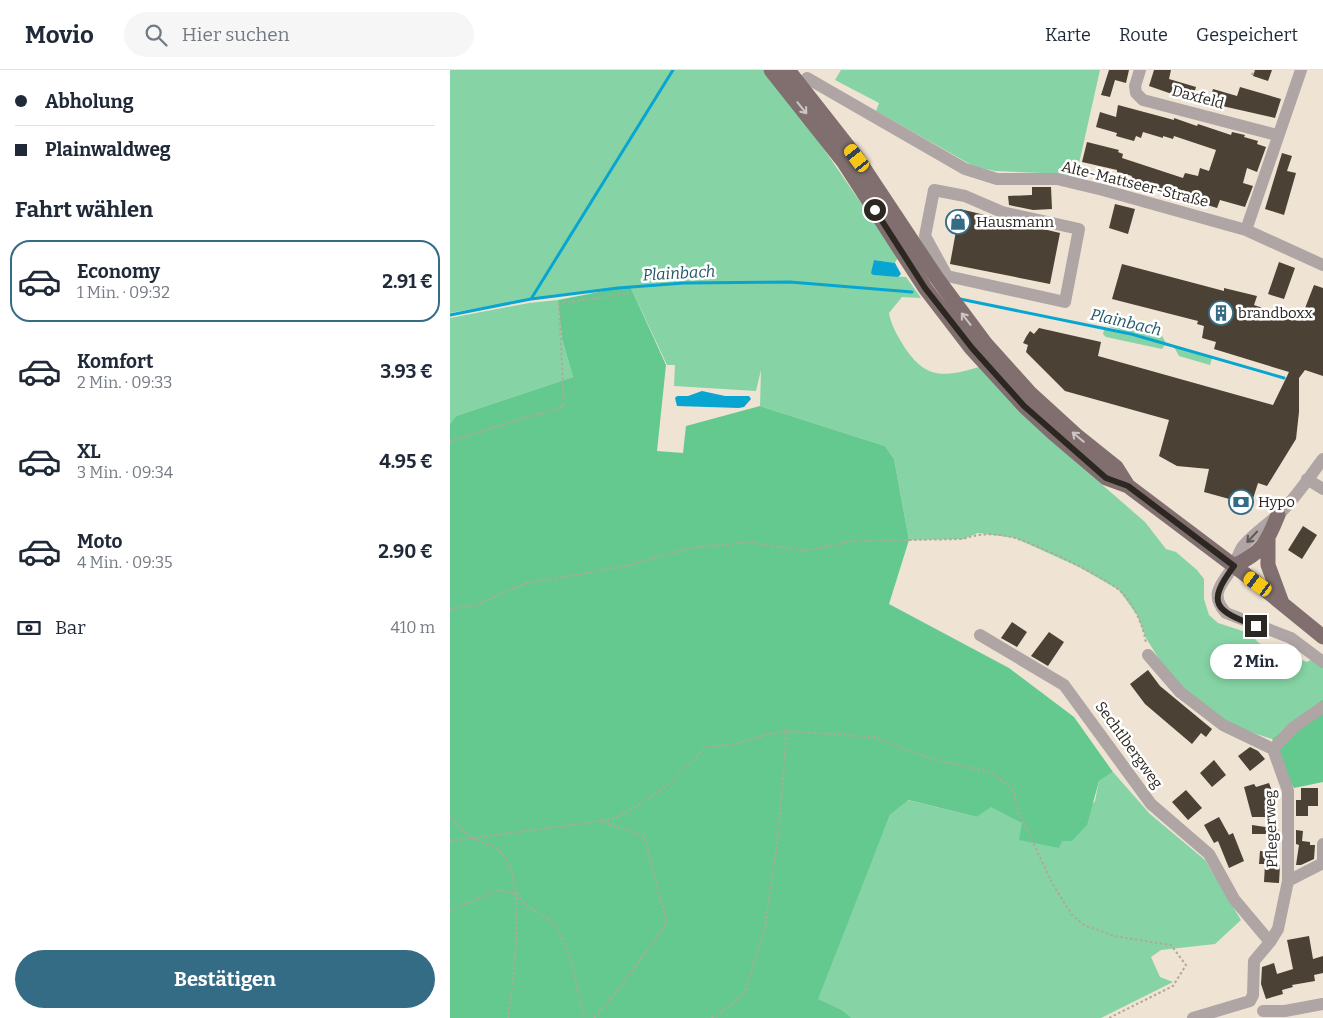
<!DOCTYPE html>
<html lang="de">
<meta charset="utf-8">
<style>
:root{--surface:#fff;--page:#f6f6f7;--text:#1f2937;--muted:#747a83;--line:#e0e1e3;--accent:#346c86}
body{margin:0;font-family:Bitter,serif;background:var(--page);color:var(--text);height:100vh;display:flex;flex-direction:column;font-size:19px;white-space:nowrap}
*{box-sizing:border-box;margin:0}
p{font-size:16px;color:var(--muted)}
.icon{flex:none;width:28px;height:28px;fill:none;stroke:currentColor;stroke-width:2;stroke-linecap:round;stroke-linejoin:round}
.map{position:relative;flex:1;overflow:hidden}
.drawer{display:flex;flex-direction:column;background:var(--surface);width:450px}
.drawer>*{flex:none}
.banner{display:grid;align-content:center;height:110px;padding:0 15px;background:var(--surface)}
.end{position:absolute;width:22px;height:22px;margin:-11px;border:6px solid #2c2721;background:#fff;box-shadow:0 0 0 2px #fff}
.from{border-radius:50%}
.bubble{position:absolute;height:35px;border-radius:18px;background:var(--surface);box-shadow:0 2px 8px #0003;font-size:16px;font-weight:700;line-height:35px;text-align:center}
.car{position:absolute;width:15px;height:30px;margin:-15px -8px;border-radius:6px;box-shadow:0 0 4px 1px #0007;background:linear-gradient(#f5c518 24%,#345 0 40%,#f5c518 0 76%,#345 0 86%,#f5c518 0)}
.banner b{display:flex;align-items:center;gap:18px;height:48px;font-size:19px}
.banner b+b{border-top:1px solid var(--line)}
.banner i{width:12px;height:12px;background:var(--text)}
ul{padding:0;list-style:none}
li{display:flex;align-items:center;gap:15px;height:82px;margin:0 10px 8px;padding:0 5px;border:2px solid transparent;border-radius:20px}
li div{flex:1}
li b{display:block;font-size:19px}
li em{font-style:normal;font-weight:700}
li.on{border-color:var(--accent)}
li>.icon{width:45px;height:45px;stroke-width:1.5}
h2{padding:0 15px;font-size:22px;line-height:60px}
.pay{display:flex;align-items:center;gap:12px;height:55px;padding:0 15px;font-size:19px}
.pay p{margin-inline-start:auto}
.action{display:flex;gap:10px;margin-top:auto;padding:10px 15px}
.action a{flex:1;height:58px;border-radius:30px;background:var(--accent);color:#fff;font-size:20px;font-weight:700;line-height:58px;text-align:center}
header{display:flex;align-items:center;gap:30px;box-sizing:border-box;height:70px;padding:0 25px;background:var(--surface);border-bottom:1px solid var(--line)}
header strong{font-size:24px}
nav{display:flex;gap:28px;margin-inline-start:auto;font-size:18px}
.search{width:350px;height:45px;background:var(--page);display:flex;align-items:center;gap:12px;box-sizing:border-box;padding:0 18px;border-radius:28px;color:var(--muted);font-size:19px}
main{display:flex;flex:1;min-height:0}
.map>svg:first-child{display:block}
.green{fill:#86d4a5}
.forest{fill:#63c98f}
.water{fill:#08a5d1}
.lines{fill:none;stroke-linecap:round;stroke-linejoin:round}
.stream{stroke:#08a5d1;stroke-width:3}
.building{fill:#4b4134}
.path{stroke:#b1a79a;stroke-width:2;stroke-dasharray:2.5 2.5;stroke-linecap:butt}
.minor{stroke:#afa5a5;stroke-width:12}
.major{stroke:#816f6f;stroke-width:15}
.oneway{stroke:#cdc5c5}
.oneway2{stroke:#605956}
.route{stroke:#2c2721;stroke-width:6}
.labels{text-anchor:middle;dominant-baseline:central;stroke-width:5;stroke-linejoin:round;paint-order:stroke}
.street-label{font-size:15px;fill:#2c2721;stroke:#fff}
.poi-label{font-size:15px;fill:#2c2721;stroke:#fff;text-anchor:start}
.water-label{font-size:16px;font-style:italic;fill:#215568;stroke:#fff}
</style>
<header>
<strong>Movio</strong>
<div class="search"><svg class="icon" aria-label="search" viewBox="0 0 24 24"><circle cx="10" cy="10" r="6"/><path d="M15 15l6 6"/></svg>Hier suchen</div>
<nav><a>Karte</a><a>Route</a><a>Gespeichert</a></nav>
</header>
<main>
<section class="drawer">
<div class="banner">
<b><i class="from"></i>Abholung</b>
<b><i></i>Plainwaldweg</b>
</div>
<h2>Fahrt wählen</h2>
<ul>
<li class="on"><svg class="icon" aria-label="car" viewBox="0 0 24 24"><path d="M5 17H2v-5l4-1 3-4h7l3 4 3 1v5h-3M9 17h6M6 11h13"/><circle cx="7" cy="17" r="2"/><circle cx="17" cy="17" r="2"/></svg><div><b>Economy</b><p>1 Min. · 09:32</p></div><em>2.91 €</em></li>
<li><svg class="icon" aria-label="car" viewBox="0 0 24 24"><path d="M5 17H2v-5l4-1 3-4h7l3 4 3 1v5h-3M9 17h6M6 11h13"/><circle cx="7" cy="17" r="2"/><circle cx="17" cy="17" r="2"/></svg><div><b>Komfort</b><p>2 Min. · 09:33</p></div><em>3.93 €</em></li>
<li><svg class="icon" aria-label="car" viewBox="0 0 24 24"><path d="M5 17H2v-5l4-1 3-4h7l3 4 3 1v5h-3M9 17h6M6 11h13"/><circle cx="7" cy="17" r="2"/><circle cx="17" cy="17" r="2"/></svg><div><b>XL</b><p>3 Min. · 09:34</p></div><em>4.95 €</em></li>
<li><svg class="icon" aria-label="car" viewBox="0 0 24 24"><path d="M5 17H2v-5l4-1 3-4h7l3 4 3 1v5h-3M9 17h6M6 11h13"/><circle cx="7" cy="17" r="2"/><circle cx="17" cy="17" r="2"/></svg><div><b>Moto</b><p>4 Min. · 09:35</p></div><em>2.90 €</em></li>
</ul>
<div class="pay"><svg class="icon" aria-label="cash" viewBox="0 0 24 24"><path d="M3 7h18v10H3z"/><circle cx="12" cy="12" r="2"/></svg>Bar<p>410 m</p></div>
<div class="action"><a>Bestätigen</a></div>
</section>
<div class="map">
<svg width="873" height="948" viewBox="0 0 873 948">
<rect width="100%" height="100%" fill="#efe3d3"/>
<path class="green" d="M0,0H313L356,53L448,187L445,193L424,190L423,205L456,207L471,228L452,227L439,243C441,255 448,267 455,278C477,310 494,307 529,297L626,392L695,452L716,479L726,482L747,500L754,509V529L759,545L768,553L799,563L809,573L857,592L862,589L873,597V629L822,669L778,655L743,629L717,602L696,568L687,545L669,520L629,497L565,468L528,463L513,469L459,470L444,389L435,376L310,336L311,300L306,321L224,316L225,295H217L180,216L102,225L0,243Z
M391,0H650L626,107L591,103L545,101L525,97L426,41L429,33L385,10Z
M108,230L112,269L123,307L6,346L0,354V248L79,233Z
M660,252L712,266L716,273L659,257Z
M658,259L715,275L712,279L656,267L653,264L654,260Z
M724,277L762,288L760,295L729,286Z
M663,702L700,744L755,790L791,850L765,874L711,880L701,887L710,907L723,912L651,948H402L392,940L367,929L440,745L457,730L527,747L541,736L612,771L645,731L649,711Z"/>
<path class="forest" d="M180,216L216,295L207,381L233,383L236,356L310,336L435,376L444,389L459,470L439,534L559,598L624,647L663,702L649,711L637,755L622,771H612L609,778L569,770L572,753L541,737L527,747L458,730L440,745L368,929L392,940L402,948H0V354L6,346L123,307L112,269L108,230Z
M873,629V712L844,718C833,703 831,686 822,669Z"/>
<path class="water" d="M424,190L445,193L451,204L448,207L423,205L421,203Z
M252,321L275,326H299L301,329L294,337L289,338L227,336L225,328L227,326H238Z"/>
<g class="lines">
<path class="stream" d="M81,229L223,0
M510,229L681,264L834,308
M0,245L81,229L168,218L234,213L340,212L462,222"/>
</g>
<path class="building" d="M659,0H679L676,13L665,10L660,27L651,25Z
M704,0H721L719,9L746,17L742,31L699,16Z
M805,0H822L818,11L803,6Z
M790,17L831,29L825,48L759,33L763,19L787,26Z
M668,35L724,50V48L747,56L748,54L781,65L782,62L795,65L794,67L808,71L807,74L816,77L807,102L797,98L793,113L803,116L795,137L770,130L767,138L697,116L696,118L680,113L682,106L667,102V100L632,92L637,72L669,80L668,82L673,84L672,88L733,108L735,103L748,106L750,98L759,101L766,80L724,66L723,69L713,66V68L693,62L691,68L686,66L684,71L666,66L667,63L646,57L650,42L666,47Z
M832,83L842,86L837,101L846,103L834,145L815,139Z
M582,117H601L602,139L583,140L559,135L558,126L582,125Z
M665,134L685,139L678,164L659,158Z
M510,139L610,163L600,214L500,194Z
M829,192L845,198L834,229L818,224Z
M672,194L774,221V218L807,226L804,235L850,251L864,215L873,218V306L855,300L849,308V342L846,369L817,416L808,413L801,435L754,422L759,399L727,396L709,386L719,350L615,321L576,282L578,275L573,273L576,267L580,261L584,264L589,258L651,272L648,286L823,335L839,302L764,279L766,272L752,268L754,256L747,254L748,251L662,229Z
M853,456L867,465L852,489L838,480Z
M562,552L577,562L567,577L551,568Z
M599,562L614,572L598,596L581,586Z
M698,600L710,616L762,659L756,667L751,663L742,674L695,634L680,614Z
M800,677L808,681L815,689L800,701L788,686Z
M764,690L776,705L762,717L750,703Z
M819,713L825,729L821,730V747H802L794,717L804,714L806,717Z
M851,718H868V736H858V746H846V730H851Z
M736,720L752,738L738,750L722,732Z
M769,747L779,765L783,763L794,791L779,798L768,771L764,773L754,755Z
M802,755L829,759V764H802Z
M846,760L853,761L852,771L860,772V775H865L864,789L851,795H846L849,775L846,774Z
M810,781L823,782L822,795H830L829,813L814,812L815,794H809Z
M859,866L863,889L873,886V903L864,905L865,911L842,915L843,917L832,920L833,924L816,929L811,914L812,897L824,893L827,904L843,899L837,870Z"/>
<g class="lines">
<path class="path" d="M802,5L804,0
M0,371L114,336L109,234L180,223
M0,539L26,535L77,513L172,497L240,478L297,472L354,481L403,471L513,469C529,463 548,463 565,468C588,475 651,505 669,520C683,532 694,556 696,574
M0,748C7,754 15,763 23,768C31,773 44,775 51,782C78,810 63,910 58,948
M152,751L164,749L189,735L218,715L256,677L286,674L316,665L337,661
M0,771L150,751L194,766L217,853L166,923L144,948
M0,840L48,820L66,824L77,836L100,850L107,858L121,890L134,948
M261,948L267,946L295,923L315,857L328,766L337,661L424,667L478,688L543,703L564,721L566,736L602,813L622,845L634,855L664,866L721,875L736,895L723,916L659,948"/>
<path class="minor" d="M690,0L685,16L686,23L693,30L827,65
M357,8L515,99L547,109H607L653,120L796,160L873,195
M484,120L515,126L552,142L629,159L615,232L497,206L475,166Z
M796,160L851,0
M873,389C859,407 845,430 827,446C815,456 803,464 793,476C788,483 787,491 783,497C771,515 759,524 776,543L841,568L873,592
M857,409L873,419
M530,565L614,615L701,734L759,784L784,829L820,872
M698,585L730,622L773,655L823,679
M873,774V789
M838,811V721L823,679L844,657L873,637
M813,941H835L873,934
M743,948L800,931L803,925L804,891L820,872L828,859L838,811L873,793"/>
<path class="major" d="M321,0L393,91L475,218L521,278L574,336L602,362L656,408L678,416L808,514L873,567
M338,0L407,88L486,207L535,273L580,323L626,365L666,397L678,416
M818,468V495L832,533
M784,496C812,482 816,475 828,445"/>
</g>
<defs><path id="oneway-shaft" d="M-6 0H5M1.5-3L5.5 0L1.5 3" fill="none" stroke-width="1.6" stroke-linecap="round" stroke-linejoin="round" transform="scale(1.25)"/></defs>
<g class="oneway">
<use href="#oneway-shaft" transform="translate(352 38) rotate(51)"/>
<use href="#oneway-shaft" transform="translate(516 249) rotate(-128)"/>
<use href="#oneway-shaft" transform="translate(628 367) rotate(-140)"/>
</g>
<use class="oneway2" href="#oneway-shaft" transform="translate(802 467) rotate(133)"/>
<g class="lines">
<path class="route" d="M425,140L475,218L522,278L574,336L656,408L678,416L784,496C755,534 766,541 806,556"/>
</g>
<defs>
<symbol id="shop-ring" viewBox="-11 -11 22 22"><circle r="9.5" fill="#fff" stroke="#346c86" stroke-width="1.5"/><path d="M-5-2.5h2.3a2.7 3.5 0 0 1 5.4 0H5L5.5 6h-11ZM-1.5-2.5h3a1.5 2.3 0 0 0-3 0Z" fill="#346c86"/></symbol>
<symbol id="building-ring" viewBox="-11 -11 22 22"><circle r="9.5" fill="#fff" stroke="#346c86" stroke-width="1.5"/><path d="M-4-6H4V6H1V3H-1V6H-4ZM-2.5-4.3h1.7v1.8h-1.7ZM.8-4.3h1.7v1.8H.8ZM-2.5-1h1.7V.8h-1.7ZM.8-1h1.7V.8H.8Z" fill="#346c86"/></symbol>
<symbol id="bank-ring" viewBox="-11 -11 22 22"><circle r="9.5" fill="#fff" stroke="#346c86" stroke-width="1.5"/><path d="M-6-4H6V4H-6ZM0-2.3a2.3 2.3 0 1 0 0 4.6a2.3 2.3 0 1 0 0-4.6Z" fill="#346c86"/></symbol>
</defs>
<g fill-rule="evenodd">
<use href="#shop-ring" x="494" y="138" width="28" height="28"/>
<use href="#building-ring" x="757" y="229" width="28" height="28"/>
<use href="#bank-ring" x="777" y="418" width="28" height="28"/>
</g>
<g class="labels">
<g class="street-label">
<text transform="translate(748 27) rotate(15)">Daxfeld</text>
<text transform="translate(685 114) rotate(14)">Alte-Mattseer-Straße</text>
<text transform="translate(679 675) rotate(54)">Sechtlbergweg</text>
<text transform="translate(821 759) rotate(-92)">Pflegerweg</text>
</g>
<g class="poi-label">
<text x="526" y="152">Hausmann</text>
<text x="788" y="243">brandboxx</text>
<text x="808" y="432">Hypo</text>
</g>
<g class="water-label">
<text transform="translate(229 203) rotate(-3)">Plainbach</text>
<text transform="translate(676 252) rotate(13)">Plainbach</text>
</g>
</g>
</svg>
<i class="end from" style="left:425px;top:140px"></i>
<i class="end" style="left:806px;top:556px"></i>
<div class="bubble" style="left:760px;top:574px;width:92px">2 Min.</div>
<i class="car" style="left:407px;top:88px;rotate:323deg"></i>
<i class="car" style="left:808px;top:514px;rotate:306deg"></i>
</div>
</main>
